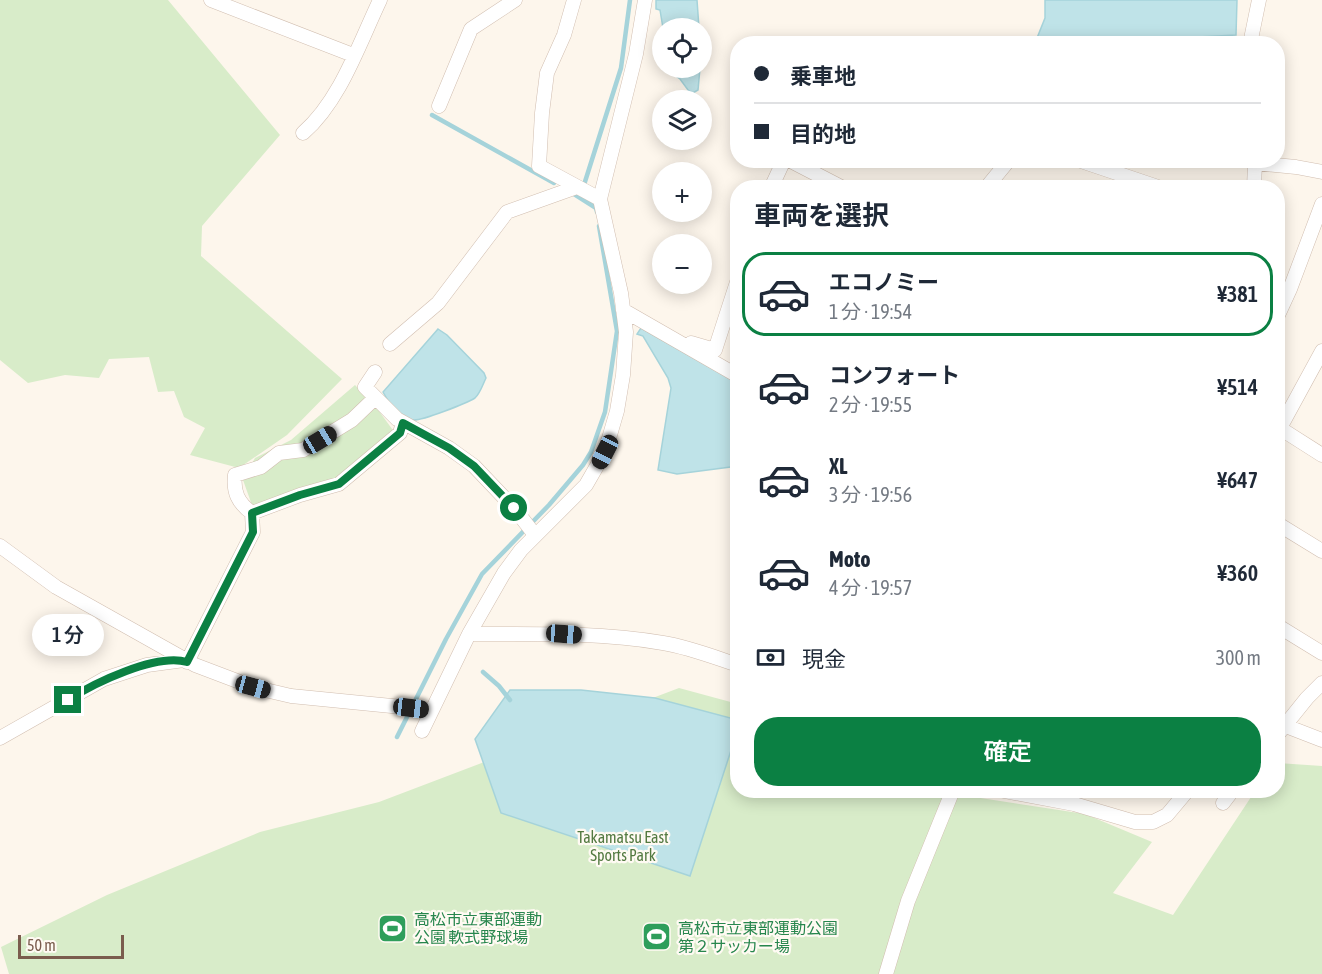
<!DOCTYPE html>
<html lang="ja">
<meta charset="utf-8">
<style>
:root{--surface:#fff;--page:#f6f6f7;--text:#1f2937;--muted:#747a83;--line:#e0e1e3;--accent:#0b8043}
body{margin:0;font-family:"Asap Condensed","Noto Sans JP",sans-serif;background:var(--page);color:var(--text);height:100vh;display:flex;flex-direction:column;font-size:22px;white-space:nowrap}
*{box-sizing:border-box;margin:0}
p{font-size:20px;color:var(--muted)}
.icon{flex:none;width:33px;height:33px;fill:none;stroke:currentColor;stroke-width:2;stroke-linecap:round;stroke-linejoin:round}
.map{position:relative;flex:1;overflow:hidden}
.drawer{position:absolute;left:730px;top:180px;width:555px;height:618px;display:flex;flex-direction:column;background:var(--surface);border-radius:24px;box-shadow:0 3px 15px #0003}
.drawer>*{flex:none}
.top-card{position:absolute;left:730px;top:36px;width:555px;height:132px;border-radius:24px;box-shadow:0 3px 15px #0003;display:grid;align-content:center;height:132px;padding:0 24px;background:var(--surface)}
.tools{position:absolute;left:652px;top:18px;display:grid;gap:12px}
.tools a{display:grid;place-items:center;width:60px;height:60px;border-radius:50%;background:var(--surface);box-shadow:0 3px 15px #0003;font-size:30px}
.scale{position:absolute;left:18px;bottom:15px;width:106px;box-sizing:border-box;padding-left:6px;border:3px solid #7a5c4d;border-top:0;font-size:16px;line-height:21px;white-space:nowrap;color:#7a5c4d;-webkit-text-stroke:4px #fffaf3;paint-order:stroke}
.end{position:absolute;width:27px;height:27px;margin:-14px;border:8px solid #0b8043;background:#fff;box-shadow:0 0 0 3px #fff}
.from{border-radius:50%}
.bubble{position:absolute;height:42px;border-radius:21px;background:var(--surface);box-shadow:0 3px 15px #0003;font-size:20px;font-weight:600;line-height:42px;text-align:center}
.car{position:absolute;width:18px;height:36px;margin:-18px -9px;border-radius:8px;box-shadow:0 0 4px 2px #0007;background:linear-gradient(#222 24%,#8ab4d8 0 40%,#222 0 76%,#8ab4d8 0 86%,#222 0)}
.top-card b{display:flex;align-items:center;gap:21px;height:57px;font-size:22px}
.top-card b+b{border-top:2px solid var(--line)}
.top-card i{width:15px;height:15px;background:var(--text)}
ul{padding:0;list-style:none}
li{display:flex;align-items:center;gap:18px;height:84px;margin:0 12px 9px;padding:0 12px;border:3px solid transparent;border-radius:24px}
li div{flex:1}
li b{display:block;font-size:22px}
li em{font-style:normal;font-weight:600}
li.on{border-color:var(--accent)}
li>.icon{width:54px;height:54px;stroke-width:1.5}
h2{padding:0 24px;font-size:27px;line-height:72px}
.pay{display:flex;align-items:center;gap:15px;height:66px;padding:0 24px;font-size:22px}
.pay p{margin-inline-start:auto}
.primary-button{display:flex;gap:12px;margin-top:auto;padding:12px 24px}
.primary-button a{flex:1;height:69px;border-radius:24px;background:var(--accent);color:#fff;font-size:24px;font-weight:600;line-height:69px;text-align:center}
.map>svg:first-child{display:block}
.green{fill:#d8ecc9}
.water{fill:#bfe3e8;stroke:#a5d3da;stroke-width:1.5}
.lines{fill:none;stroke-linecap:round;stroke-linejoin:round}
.stream{stroke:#a5d3da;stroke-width:4.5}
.minor-casing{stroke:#d1beb0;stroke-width:15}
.minor{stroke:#fff;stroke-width:14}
.route{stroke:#0b8043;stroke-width:8}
.labels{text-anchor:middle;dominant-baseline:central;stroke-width:4.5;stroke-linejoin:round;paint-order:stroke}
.park-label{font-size:16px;fill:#537a41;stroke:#fffaf3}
.leisure-label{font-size:16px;fill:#27864d;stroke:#fffaf3;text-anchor:start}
</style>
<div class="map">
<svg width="1322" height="974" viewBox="0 0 1322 974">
<rect width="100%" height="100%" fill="#fdf6ec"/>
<path class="green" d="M0,0H168L280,135L202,226L201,256L342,379L287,435L239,468L190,455L205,428L184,417L174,391L158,392L149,357L109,359L99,378L65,375L28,383L0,360Z
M355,385L376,407L395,433L340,480L253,508L243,480L255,458L291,440Z
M679,688L738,704V790L935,791L1085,814L1152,842L1113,893L1173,915L1255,791L1278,790V763L1322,766V974H9L1,947L107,895L260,832L379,802Z"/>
<path class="water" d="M656,0H697L699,28H663L660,10L656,9Z
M1045,0H1237L1236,35L1198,37L1184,44L1035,43L1045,18Z
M669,68H700L698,90L691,94L680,79L670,72Z
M641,328L738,383V466L677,474L658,470L671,388L668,378L643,336L637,334Z
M438,329L447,335L484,373L486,378C483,384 480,394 475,398C467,403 422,421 413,420C400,419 389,403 383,392Z
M510,690H581L655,698L738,720V729L690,876L501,813L475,739Z"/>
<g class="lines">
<path class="stream" d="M432,115L554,183
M583,188L621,68L630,0
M574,194L596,208L597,212
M483,672L499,686L510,700
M397,737L446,639L482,574L549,505L583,465L591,452L605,412L617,331L599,226"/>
<defs>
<path id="minor" d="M211,0L353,55
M574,0L564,35L547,73L542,113L539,166L600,199
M1250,44L1259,0
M439,106L471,29L515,0
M303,133C340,101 359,44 380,0
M789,160L843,188
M1078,160L1161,188
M1255,160V163L1296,167L1322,172
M771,188L784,160
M986,188L1009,160
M1254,188L1255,163
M623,310L738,376
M1278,315L1290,289L1322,204
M691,343L715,350L738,279
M390,344L438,303L507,212L577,187
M375,372L365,387L397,419L449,448L474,466L514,508L535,535
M1278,427L1322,455
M1280,428L1322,351
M252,513L300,495L339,484L400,433L403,423
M1278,524L1322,551
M0,546L56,587L195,665L253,687L291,696L432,710
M1278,626L1322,653
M469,634C534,634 599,632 663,643C688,647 714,657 738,665
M187,662L253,532L252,513C238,503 233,492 235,475L261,467L279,453L303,450L352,420L375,398
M1278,723L1322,740
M422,731L469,634L504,573L521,550L586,485L605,452L617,411L623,375L626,332L621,293L600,199L636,54L645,0
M1278,734L1307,698L1322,683
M0,738L104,679L147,665L184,660
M999,790L1074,804L1135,822H1153L1167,815L1188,790
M1223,803L1233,790
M886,974L908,901L953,790"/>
</defs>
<use href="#minor" class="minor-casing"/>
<use href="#minor" class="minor"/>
</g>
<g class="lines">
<path class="route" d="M68,700C94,683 156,653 187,662L253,532L252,513L300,495L339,484L400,433L403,423L449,448L474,466L514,508"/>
</g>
<defs>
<symbol id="stadium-square" viewBox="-11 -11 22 22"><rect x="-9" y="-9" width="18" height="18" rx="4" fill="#2e9e5b" stroke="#fffaf3"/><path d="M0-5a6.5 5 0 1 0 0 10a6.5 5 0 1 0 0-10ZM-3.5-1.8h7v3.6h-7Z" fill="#fff"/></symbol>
</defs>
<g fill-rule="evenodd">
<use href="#stadium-square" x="376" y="912" width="33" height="33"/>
<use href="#stadium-square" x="640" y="920" width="33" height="33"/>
</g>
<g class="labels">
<g class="park-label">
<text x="623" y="837">Takamatsu East<tspan x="623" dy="18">Sports Park</tspan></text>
</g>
<g class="leisure-label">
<text x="414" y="919">高松市立東部運動<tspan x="414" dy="18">公園 軟式野球場</tspan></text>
<text x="678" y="928">高松市立東部運動公園<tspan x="678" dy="18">第２サッカー場</tspan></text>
</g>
</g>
</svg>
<div class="tools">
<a><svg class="icon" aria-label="locate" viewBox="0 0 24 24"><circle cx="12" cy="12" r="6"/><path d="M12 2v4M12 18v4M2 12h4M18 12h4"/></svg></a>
<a><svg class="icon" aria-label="layers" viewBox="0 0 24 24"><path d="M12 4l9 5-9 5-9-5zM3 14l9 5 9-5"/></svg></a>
<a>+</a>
<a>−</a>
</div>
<div class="scale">50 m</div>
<i class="end from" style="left:514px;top:508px"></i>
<i class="end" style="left:68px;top:700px"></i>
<div class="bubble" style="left:32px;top:614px;width:72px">1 分</div>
<i class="car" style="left:320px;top:440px;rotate:59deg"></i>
<i class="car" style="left:605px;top:452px;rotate:207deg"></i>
<i class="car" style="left:564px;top:634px;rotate:94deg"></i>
<i class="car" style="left:253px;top:687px;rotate:105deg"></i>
<i class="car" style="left:411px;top:708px;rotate:97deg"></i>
<div class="top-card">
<b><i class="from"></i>乗車地</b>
<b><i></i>目的地</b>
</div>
<section class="drawer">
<h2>車両を選択</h2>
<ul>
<li class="on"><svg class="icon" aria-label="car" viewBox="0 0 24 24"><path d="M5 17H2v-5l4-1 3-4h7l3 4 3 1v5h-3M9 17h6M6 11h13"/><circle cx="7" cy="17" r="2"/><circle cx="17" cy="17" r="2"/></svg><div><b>エコノミー</b><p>1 分 · 19:54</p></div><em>¥381</em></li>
<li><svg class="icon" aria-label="car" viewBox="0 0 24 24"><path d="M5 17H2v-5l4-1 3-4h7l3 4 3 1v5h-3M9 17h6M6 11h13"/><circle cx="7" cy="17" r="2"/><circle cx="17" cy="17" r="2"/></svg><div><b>コンフォート</b><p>2 分 · 19:55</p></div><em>¥514</em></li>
<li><svg class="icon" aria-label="car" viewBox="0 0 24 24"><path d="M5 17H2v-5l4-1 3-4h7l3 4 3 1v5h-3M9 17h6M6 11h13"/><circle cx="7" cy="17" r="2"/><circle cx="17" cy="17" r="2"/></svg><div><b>XL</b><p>3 分 · 19:56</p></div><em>¥647</em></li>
<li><svg class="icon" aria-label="car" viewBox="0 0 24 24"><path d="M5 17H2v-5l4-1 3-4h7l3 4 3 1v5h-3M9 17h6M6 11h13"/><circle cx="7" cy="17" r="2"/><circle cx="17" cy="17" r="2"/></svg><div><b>Moto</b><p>4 分 · 19:57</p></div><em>¥360</em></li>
</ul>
<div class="pay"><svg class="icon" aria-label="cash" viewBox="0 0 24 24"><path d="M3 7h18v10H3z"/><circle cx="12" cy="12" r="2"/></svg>現金<p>300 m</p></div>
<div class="primary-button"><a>確定</a></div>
</section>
</div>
